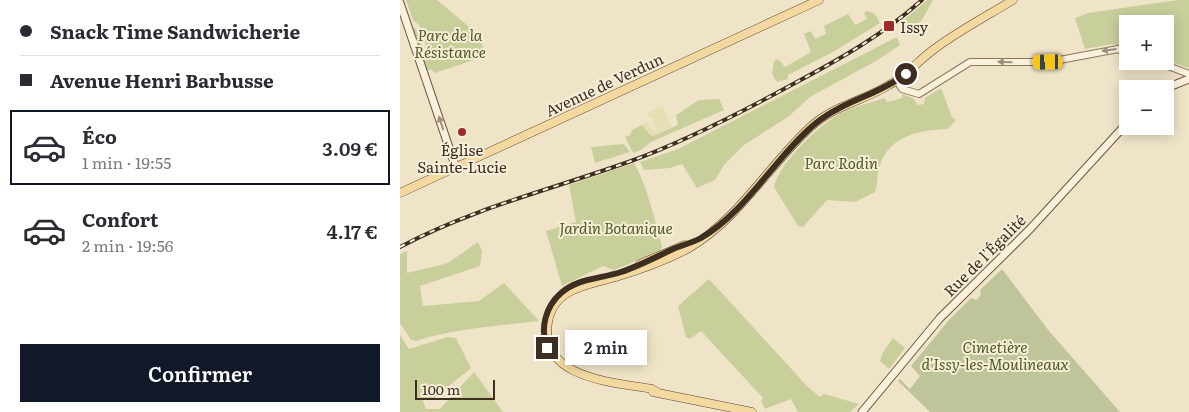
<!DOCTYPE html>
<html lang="fr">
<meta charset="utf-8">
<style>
:root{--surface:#fff;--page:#f7f7f7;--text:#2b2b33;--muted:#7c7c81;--line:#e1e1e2;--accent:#111827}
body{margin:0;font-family:Literata,serif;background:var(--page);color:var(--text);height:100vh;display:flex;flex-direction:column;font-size:19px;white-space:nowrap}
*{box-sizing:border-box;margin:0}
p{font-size:16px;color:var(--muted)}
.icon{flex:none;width:28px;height:28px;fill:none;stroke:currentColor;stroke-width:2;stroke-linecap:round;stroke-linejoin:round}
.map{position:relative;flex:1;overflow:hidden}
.drawer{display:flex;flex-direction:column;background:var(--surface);width:400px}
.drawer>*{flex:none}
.hud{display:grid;align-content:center;height:110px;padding:0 20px;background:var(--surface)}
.buttons{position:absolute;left:719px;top:15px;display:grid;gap:10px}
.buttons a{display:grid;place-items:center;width:55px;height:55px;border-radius:0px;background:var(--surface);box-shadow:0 2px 12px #0003;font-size:25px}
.scale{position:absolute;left:15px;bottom:12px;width:80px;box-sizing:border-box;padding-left:5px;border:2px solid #3d2e20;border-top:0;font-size:14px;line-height:18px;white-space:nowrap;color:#3d2e20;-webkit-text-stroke:4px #f7eed8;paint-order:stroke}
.end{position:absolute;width:22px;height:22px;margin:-11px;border:6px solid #3d2e20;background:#fff;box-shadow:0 0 0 2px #fff}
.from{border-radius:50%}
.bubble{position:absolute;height:35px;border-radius:0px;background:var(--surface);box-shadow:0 2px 12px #0003;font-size:16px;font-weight:600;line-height:35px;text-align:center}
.car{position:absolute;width:15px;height:30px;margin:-15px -8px;border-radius:6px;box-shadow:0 0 4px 1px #0007;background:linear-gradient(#f5c518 24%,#345 0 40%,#f5c518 0 76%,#345 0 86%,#f5c518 0)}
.hud b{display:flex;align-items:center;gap:18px;height:48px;font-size:19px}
.hud b+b{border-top:1px solid var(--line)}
.hud i{width:12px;height:12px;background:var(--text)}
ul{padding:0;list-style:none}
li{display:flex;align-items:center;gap:15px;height:75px;margin:0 10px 8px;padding:0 10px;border:2px solid transparent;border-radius:0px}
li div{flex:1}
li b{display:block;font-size:19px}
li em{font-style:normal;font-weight:600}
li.on{border-color:var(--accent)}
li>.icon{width:45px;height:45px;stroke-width:1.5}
.primary-button{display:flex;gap:10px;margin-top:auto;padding:10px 20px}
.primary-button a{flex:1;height:58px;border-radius:0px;background:var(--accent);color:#fff;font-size:20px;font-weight:600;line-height:58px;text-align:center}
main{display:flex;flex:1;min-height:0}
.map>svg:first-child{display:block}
.farmland{fill:#e6deb5}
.green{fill:#c9cf9b}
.cemetery{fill:#bfc49a}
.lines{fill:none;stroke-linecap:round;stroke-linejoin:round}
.tertiary-casing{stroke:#8d765c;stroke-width:8}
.secondary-casing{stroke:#6f573f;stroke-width:9}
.primary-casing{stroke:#5b4430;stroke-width:9}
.tertiary{stroke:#faf1dc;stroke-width:6}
.secondary{stroke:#faf1dc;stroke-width:7}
.primary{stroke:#f3d9a0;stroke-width:8}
.rail-casing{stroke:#3d2e20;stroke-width:4}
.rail{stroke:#f7eed8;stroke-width:2;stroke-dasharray:5.5;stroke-linecap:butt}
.oneway{fill:#9c907e}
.route{stroke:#3d2e20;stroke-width:6}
.poi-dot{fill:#9e2a2b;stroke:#f7eed8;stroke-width:2}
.labels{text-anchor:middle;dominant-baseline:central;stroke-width:4;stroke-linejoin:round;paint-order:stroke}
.poi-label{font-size:15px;fill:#3d2e20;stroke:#f7eed8;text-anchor:start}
.park-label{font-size:15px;font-style:italic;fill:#4d5a26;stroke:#f7eed8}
.street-label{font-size:15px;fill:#3d2e20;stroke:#f7eed8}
</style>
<main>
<section class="drawer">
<div class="hud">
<b><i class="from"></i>Snack Time Sandwicherie</b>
<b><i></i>Avenue Henri Barbusse</b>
</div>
<ul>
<li class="on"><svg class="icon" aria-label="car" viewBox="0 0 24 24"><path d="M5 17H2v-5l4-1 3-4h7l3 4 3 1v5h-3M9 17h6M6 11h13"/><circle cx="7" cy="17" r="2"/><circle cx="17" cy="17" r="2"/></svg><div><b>Éco</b><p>1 min · 19:55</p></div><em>3.09 €</em></li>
<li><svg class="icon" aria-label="car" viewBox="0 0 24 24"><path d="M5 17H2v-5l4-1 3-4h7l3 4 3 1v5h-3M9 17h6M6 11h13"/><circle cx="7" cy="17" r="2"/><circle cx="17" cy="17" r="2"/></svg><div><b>Confort</b><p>2 min · 19:56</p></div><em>4.17 €</em></li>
</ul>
<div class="primary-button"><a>Confirmer</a></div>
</section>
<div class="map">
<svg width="789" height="412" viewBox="0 0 789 412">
<rect width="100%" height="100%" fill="#f0e4c8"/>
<path class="farmland" d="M262,106L272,127L251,136L242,125L247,122L253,131L257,129L252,122L255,118H250L247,113Z"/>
<path class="green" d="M6,0H37L79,35L86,56L35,73L30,69L26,72L12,27L16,29L25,55L28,52L19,25L13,20Z
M527,0H533L522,20L502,35L501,32L509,25L505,19Z
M778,0H789V68L765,60V24H728L727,48L712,44L685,49L675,18L688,13Z
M467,11L475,14L480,23L433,52L388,75V79L377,82L372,74L374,61L378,59L385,67L411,52L404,34L411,31L415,39L426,34L424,26L448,14L455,25L467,19L464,13Z
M497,37L500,45L476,61L410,97L388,117L344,145L324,165L315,180L297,188L282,164L270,168L244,170L240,162L278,149Z
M541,88L552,117L556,120L548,129C516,130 485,137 478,173C477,180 477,186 475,192L455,202L427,200L403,227L398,226L374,187C379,163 419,125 441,113C455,106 470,103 485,98L487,102L502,98V94L513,98L518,105L524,104L525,98Z
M319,99L324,110L251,142L241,150L233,153L225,137L230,135L232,130L242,125L251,136L255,135L278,125L276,115L299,100Z
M224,144L230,152L195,163L191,147Z
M234,163C248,188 254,218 262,246L260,251L214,270L203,266L162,286L146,231L176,222L169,185Z
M78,242L82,251L80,266L20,286L23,306L79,301L104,283L139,321C98,326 55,328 16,341L11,340L0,323V254L7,251V273L48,263Z
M309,279L407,386L420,397L424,394L459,404L450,412H398L391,399L365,409L361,401L363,398L301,331L290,339L286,337L278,306Z
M0,335L9,349L47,337L56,338L71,368L34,398H22L26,409H40L74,372L103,412H0Z
M493,338L505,348L489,369L480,361L483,352Z"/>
<path class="cemetery" d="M602,269L649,331L720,412H530L498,381L500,379L510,389L520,376L511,366L549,320L571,298L576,300L581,295L580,290Z"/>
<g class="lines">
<defs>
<path id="tertiary" d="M755,61L789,74
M497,81L502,89L519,94L570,62H649L718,49L728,55"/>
<path id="secondary" d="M0,3L56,168
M764,89L789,79
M462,412L540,318L630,229L728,122"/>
<path id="primary" d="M0,193L419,0
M240,264L285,245
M253,392L352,412
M257,392L252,389C214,382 138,379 148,322C154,286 191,285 219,276C242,269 267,260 289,248C341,218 371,161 415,123C437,105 465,100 489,85C506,76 518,61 533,50C558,31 587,16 613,0"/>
</defs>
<use href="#tertiary" class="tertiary-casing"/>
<use href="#secondary" class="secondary-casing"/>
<use href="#primary" class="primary-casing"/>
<use href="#tertiary" class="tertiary"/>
<use href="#secondary" class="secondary"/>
<use href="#primary" class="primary"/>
<defs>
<path id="rail" d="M0,247C73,208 153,189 231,161C288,140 342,112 395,83C440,59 484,34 522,0"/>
</defs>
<use href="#rail" class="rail-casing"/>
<use href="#rail" class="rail"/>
</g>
<defs><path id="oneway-solid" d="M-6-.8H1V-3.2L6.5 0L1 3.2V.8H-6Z" transform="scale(1.25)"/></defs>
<g class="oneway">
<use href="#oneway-solid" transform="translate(709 50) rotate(173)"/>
<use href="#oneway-solid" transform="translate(605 62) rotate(-179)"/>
<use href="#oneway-solid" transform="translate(41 123) rotate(-108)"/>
</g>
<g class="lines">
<path class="route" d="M147,348C140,329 145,307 161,293C178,278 200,279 221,272C239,266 256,257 273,249C282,245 292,243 301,238C348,210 375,157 416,123C443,101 478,95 506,74"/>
</g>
<g class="poi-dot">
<rect x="483" y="20" width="12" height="12" rx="2.5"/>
<circle cx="62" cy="132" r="5"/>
</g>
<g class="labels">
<g class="poi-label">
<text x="500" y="26">Issy</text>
<text x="62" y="149" text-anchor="middle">Église<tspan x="62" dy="17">Sainte-Lucie</tspan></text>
</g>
<g class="park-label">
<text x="50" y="34">Parc de la<tspan x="50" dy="17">Résistance</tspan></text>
<text x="441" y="162">Parc Rodin</text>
<text x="216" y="227">Jardin Botanique</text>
<text x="595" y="346">Cimetière<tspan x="595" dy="17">d'Issy-les-Moulineaux</tspan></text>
</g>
<g class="street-label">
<text transform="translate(204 84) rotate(-25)">Avenue de Verdun</text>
<text transform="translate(584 255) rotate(-45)">Rue de l'Égalité</text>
</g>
</g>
</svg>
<div class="buttons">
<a>+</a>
<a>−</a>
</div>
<div class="scale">100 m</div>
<i class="end from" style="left:506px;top:74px"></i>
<i class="end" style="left:147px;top:348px"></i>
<div class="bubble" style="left:165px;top:330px;width:82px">2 min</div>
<i class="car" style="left:648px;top:62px;rotate:269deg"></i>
</div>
</main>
